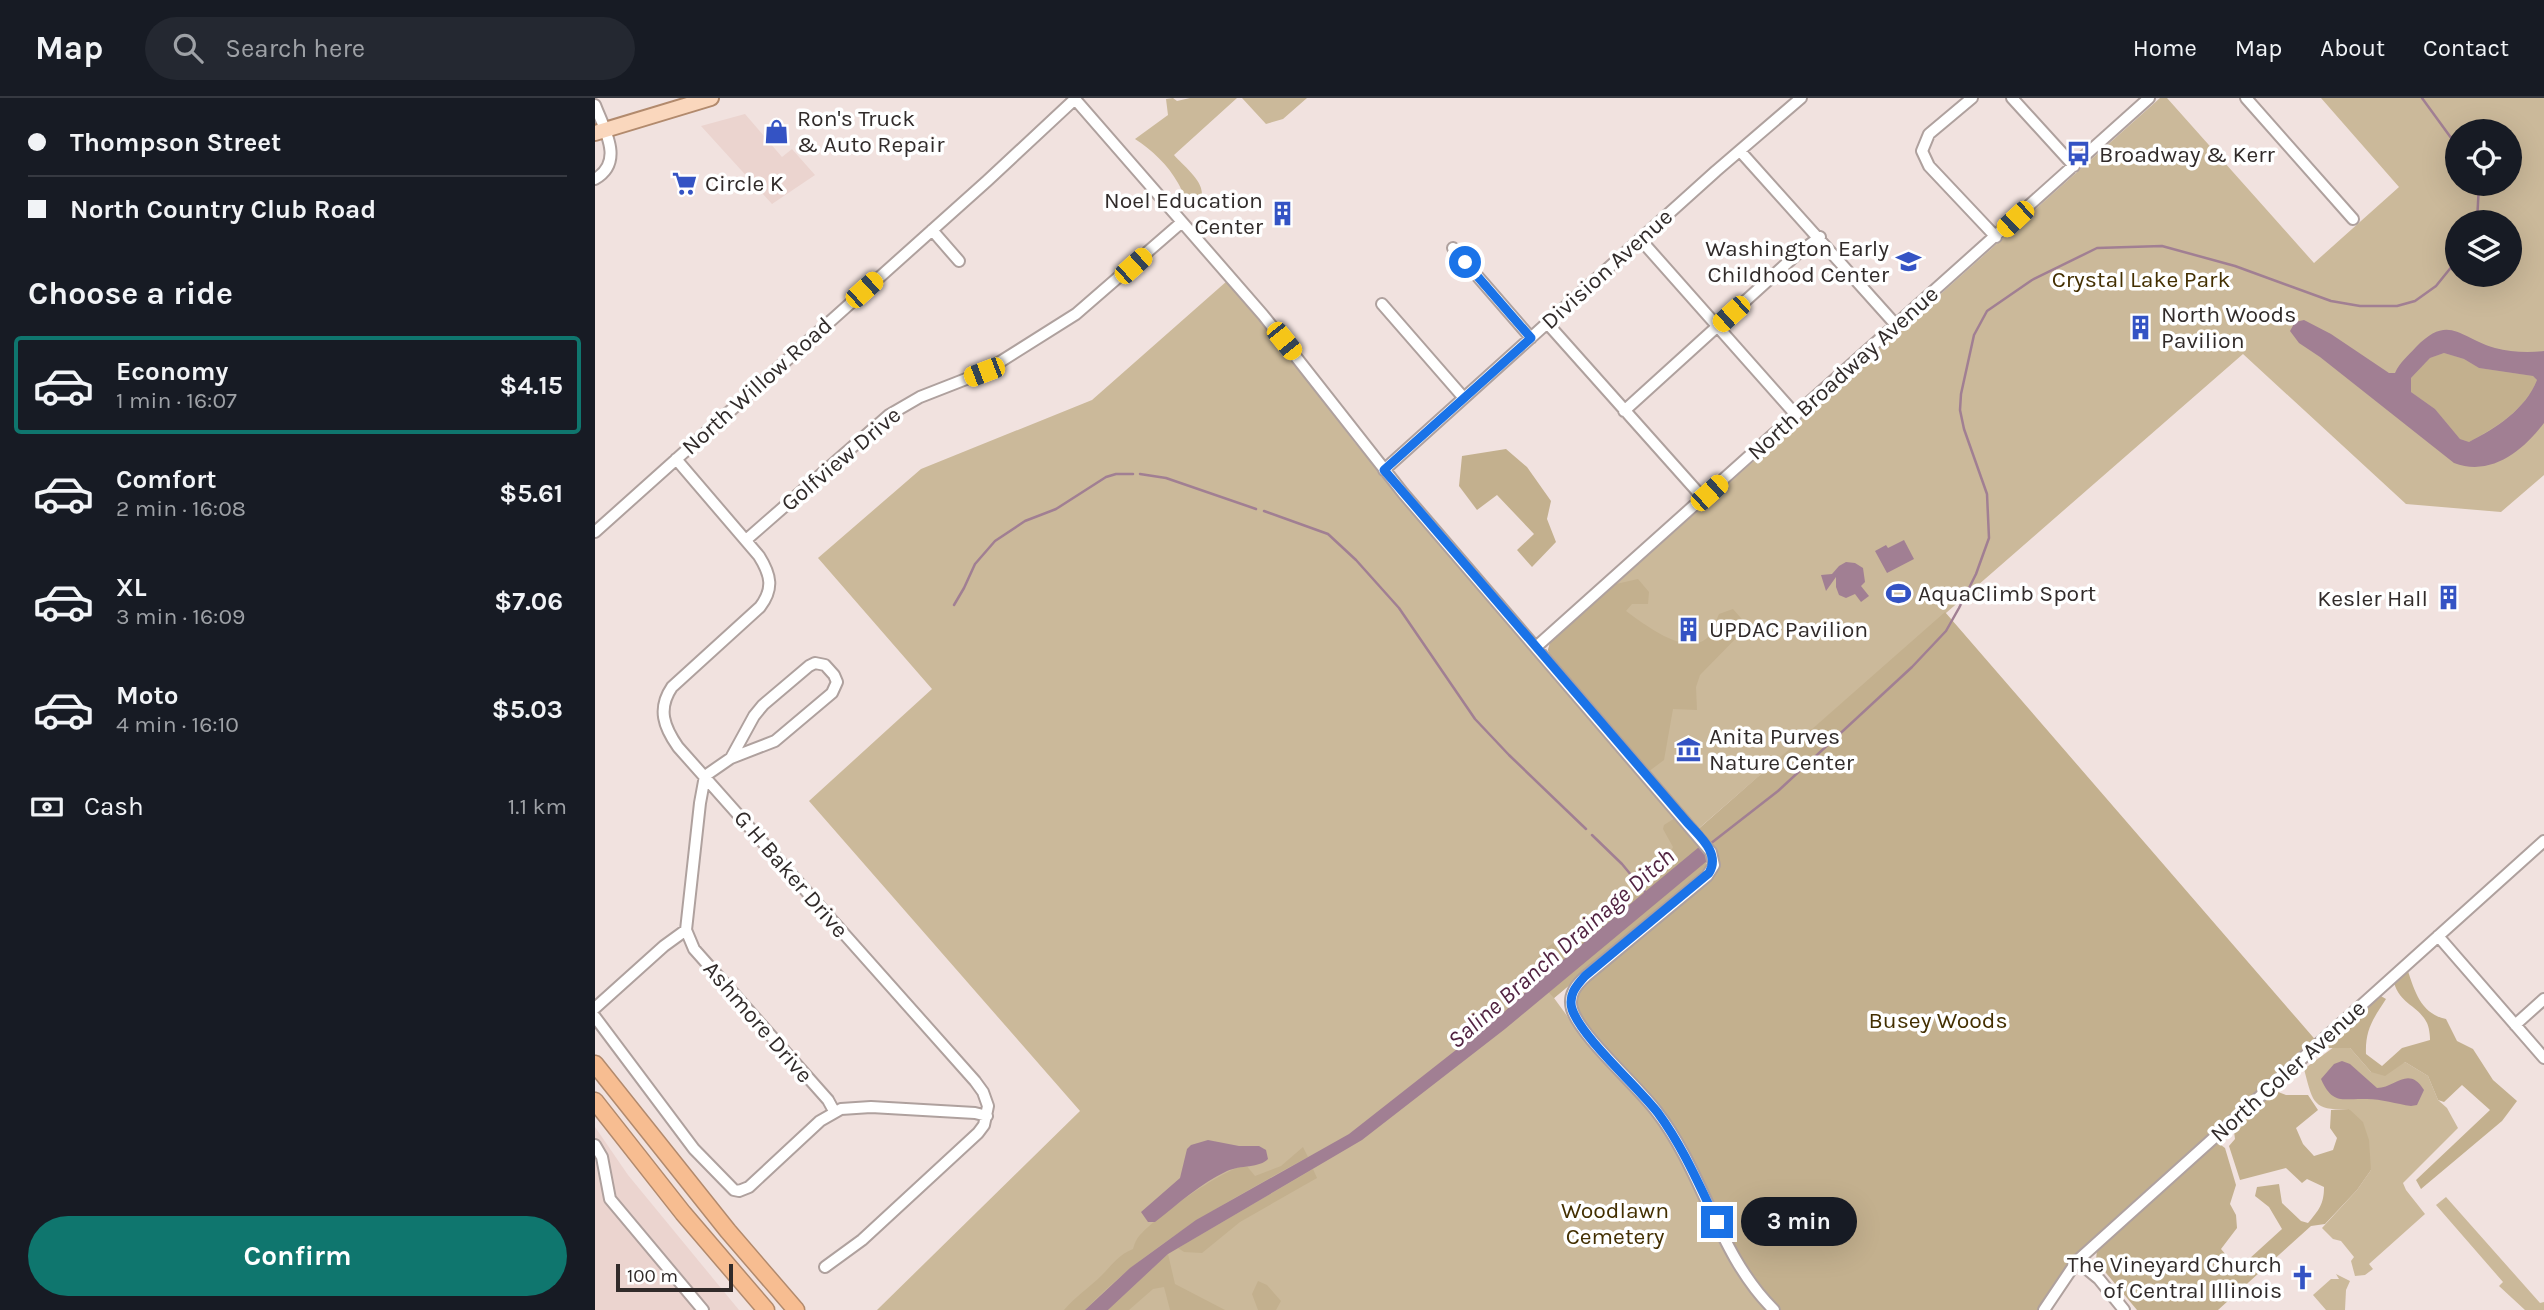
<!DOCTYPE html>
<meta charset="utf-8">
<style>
:root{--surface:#171b24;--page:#242831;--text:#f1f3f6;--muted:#9ea1a6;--line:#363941;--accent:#0f766e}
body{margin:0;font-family:Karla,sans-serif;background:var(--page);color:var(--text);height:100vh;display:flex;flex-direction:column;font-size:26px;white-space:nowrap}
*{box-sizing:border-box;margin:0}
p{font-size:23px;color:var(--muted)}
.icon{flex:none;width:38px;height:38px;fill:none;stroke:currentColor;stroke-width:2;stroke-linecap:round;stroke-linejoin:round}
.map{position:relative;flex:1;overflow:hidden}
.side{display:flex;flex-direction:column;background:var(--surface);width:595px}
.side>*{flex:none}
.top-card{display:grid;align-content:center;height:154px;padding:0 28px;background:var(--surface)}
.tools{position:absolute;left:1850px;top:21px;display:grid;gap:14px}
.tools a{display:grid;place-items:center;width:77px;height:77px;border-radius:50%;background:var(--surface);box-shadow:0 7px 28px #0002;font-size:35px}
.scale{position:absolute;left:21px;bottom:18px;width:117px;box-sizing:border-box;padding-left:7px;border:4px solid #312b2a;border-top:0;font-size:19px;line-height:24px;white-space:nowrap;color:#312b2a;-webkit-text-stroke:5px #fff;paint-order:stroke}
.end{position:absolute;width:32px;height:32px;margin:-16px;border:9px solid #1a73e8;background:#fff;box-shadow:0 0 0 4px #fff}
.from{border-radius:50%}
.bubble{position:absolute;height:49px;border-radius:24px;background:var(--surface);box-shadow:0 7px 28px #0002;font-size:23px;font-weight:700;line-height:49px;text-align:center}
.car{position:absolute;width:21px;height:42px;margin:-21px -10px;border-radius:9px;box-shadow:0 0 5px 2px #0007;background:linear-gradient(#f5c518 24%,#345 0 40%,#f5c518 0 76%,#345 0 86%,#f5c518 0)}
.top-card b{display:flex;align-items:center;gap:24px;height:66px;font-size:26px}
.top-card b+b{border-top:2px solid var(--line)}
.top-card i{width:18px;height:18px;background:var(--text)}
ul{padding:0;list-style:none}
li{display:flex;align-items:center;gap:21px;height:98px;margin:0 14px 10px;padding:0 14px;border:4px solid transparent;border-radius:7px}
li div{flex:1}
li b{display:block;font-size:26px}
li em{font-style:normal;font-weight:700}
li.on{border-color:var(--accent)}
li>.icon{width:63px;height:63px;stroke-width:1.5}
h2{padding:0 28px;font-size:32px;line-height:84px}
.pay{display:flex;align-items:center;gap:18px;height:77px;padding:0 28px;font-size:26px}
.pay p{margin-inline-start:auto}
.primary-button{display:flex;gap:14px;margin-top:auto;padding:14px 28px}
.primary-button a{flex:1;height:80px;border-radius:42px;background:var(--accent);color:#fff;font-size:28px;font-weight:700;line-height:80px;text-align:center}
header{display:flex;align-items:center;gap:42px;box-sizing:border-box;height:98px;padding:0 35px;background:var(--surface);border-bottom:2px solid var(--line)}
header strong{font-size:33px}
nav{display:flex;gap:38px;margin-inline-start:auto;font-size:24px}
.search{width:490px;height:63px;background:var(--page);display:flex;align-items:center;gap:18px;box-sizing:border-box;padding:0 24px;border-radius:38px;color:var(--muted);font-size:26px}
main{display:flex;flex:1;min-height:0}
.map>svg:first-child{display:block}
.built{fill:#ebd4cf}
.green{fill:#cbb99a;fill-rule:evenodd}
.forest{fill:#c3b08e}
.water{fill:#a17f93;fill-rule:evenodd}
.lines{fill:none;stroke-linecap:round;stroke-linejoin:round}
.stream{stroke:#a17f93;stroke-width:2.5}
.minor-casing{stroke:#afa19e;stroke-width:14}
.major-casing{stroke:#b28a6d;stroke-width:18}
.highway-casing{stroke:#b28a6d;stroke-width:19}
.minor{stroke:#fff;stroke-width:10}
.major{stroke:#fad7bd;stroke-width:14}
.highway{stroke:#f7bd91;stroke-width:16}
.route{stroke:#1a73e8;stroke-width:9}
.labels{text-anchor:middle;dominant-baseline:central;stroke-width:7;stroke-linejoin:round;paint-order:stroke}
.poi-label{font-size:23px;fill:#312b2a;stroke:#fff;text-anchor:start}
.street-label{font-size:23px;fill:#312b2a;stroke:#fff}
.park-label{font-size:23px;fill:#432f01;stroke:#fff}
.water-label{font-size:24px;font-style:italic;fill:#522342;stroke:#fff}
</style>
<header>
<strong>Map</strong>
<div class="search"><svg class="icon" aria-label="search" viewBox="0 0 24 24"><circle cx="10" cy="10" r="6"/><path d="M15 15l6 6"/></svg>Search here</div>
<nav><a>Home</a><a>Map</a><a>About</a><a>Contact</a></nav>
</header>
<main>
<section class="side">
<div class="top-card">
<b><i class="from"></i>Thompson Street</b>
<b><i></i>North Country Club Road</b>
</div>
<h2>Choose a ride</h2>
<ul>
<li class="on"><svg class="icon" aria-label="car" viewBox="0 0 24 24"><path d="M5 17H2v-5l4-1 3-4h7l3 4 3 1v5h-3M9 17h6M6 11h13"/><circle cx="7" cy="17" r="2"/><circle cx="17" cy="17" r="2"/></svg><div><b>Economy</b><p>1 min · 16:07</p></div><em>$4.15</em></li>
<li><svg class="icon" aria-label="car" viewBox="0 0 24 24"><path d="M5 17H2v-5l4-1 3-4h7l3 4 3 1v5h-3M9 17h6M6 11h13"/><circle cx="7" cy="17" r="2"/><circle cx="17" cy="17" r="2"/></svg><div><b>Comfort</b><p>2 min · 16:08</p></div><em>$5.61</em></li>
<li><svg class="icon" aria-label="car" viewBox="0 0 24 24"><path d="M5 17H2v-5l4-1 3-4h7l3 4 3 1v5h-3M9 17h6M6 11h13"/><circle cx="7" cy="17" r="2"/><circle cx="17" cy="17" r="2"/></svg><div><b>XL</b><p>3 min · 16:09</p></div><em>$7.06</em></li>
<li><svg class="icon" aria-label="car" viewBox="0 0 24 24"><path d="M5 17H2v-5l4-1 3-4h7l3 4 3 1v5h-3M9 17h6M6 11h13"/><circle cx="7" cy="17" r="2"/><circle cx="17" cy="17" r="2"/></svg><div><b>Moto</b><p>4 min · 16:10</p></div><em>$5.03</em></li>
</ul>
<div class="pay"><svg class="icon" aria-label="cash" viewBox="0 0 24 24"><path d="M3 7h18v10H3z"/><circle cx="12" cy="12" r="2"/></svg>Cash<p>1.1 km</p></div>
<div class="primary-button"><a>Confirm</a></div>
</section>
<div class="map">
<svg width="1949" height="1212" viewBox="0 0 1949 1212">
<rect width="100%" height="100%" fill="#f1e2df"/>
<path class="built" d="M150,16L187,59L197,51L220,77L177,106L106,28Z
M0,1029L33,1077L144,1212H0Z"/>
<path class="green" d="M578,0L582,3L595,0H642L579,57C589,69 614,86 605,103L597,99L595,100L600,107L597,109C590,102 588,94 583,85C573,67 557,52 540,41L573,17L571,1Z
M647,0H712L688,21L671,26Z
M1565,0H1572L1719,165L1804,89L1726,0H1949V377L1906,414L1811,406L1648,256L1102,732L953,552L955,545ZM1862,33H1914V86H1862ZM1862,124H1914V177H1862Z
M632,183L692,256L760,345L1112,759L1110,773L1098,784L959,900L981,930L1049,1005L1078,1045L1173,1212H282L485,1013L214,703L337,591L223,460L326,371L497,302Z
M1739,949L1755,950L1776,974L1810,964L1833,978L1843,1002L1852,1010L1863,1030L1808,1085L1811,1092L1830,1116L1774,1166L1778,1171L1770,1177L1760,1178L1756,1163L1759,1159L1746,1143L1738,1141L1727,1130L1762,1092L1776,1072L1754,1011C1717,1013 1718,1004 1709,971Z
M1851,1099L1945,1205L1949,1204V1212H1930L1904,1188L1908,1184L1841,1107Z
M1741,1176L1755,1183L1751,1192L1750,1212H1731L1718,1197L1736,1181H1744Z"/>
<path class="forest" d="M1849,255L1869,261L1884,270L1938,278L1942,282C1930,312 1901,329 1874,344L1865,341L1840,311L1816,294V280L1835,260Z
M911,351L932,369L956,403L952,421L961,444L937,469L922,452L939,436L902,397L882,412L864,388L867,358Z
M1043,481L1054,494L1053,506H1037L1031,513C1049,526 1094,562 1115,537C1119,532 1121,522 1124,516L1138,511L1153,528L1105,577L1101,589L1102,612L1078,611L1069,662L1053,674L956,561L953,552L955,545L1021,486Z
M1350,514L1724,946L1482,1163L1449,1212H1179L1160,1191L1081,1040L989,930L977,897L1119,767L1100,734Z
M1080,720L1112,759L1110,773L959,900L941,881L940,870L945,854L1012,810L1074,758L1078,749L1068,731L1069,727Z
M1813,873C1820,895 1827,916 1851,921L1862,943L1878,951L1898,982L1922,1003L1907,1023L1826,1091L1821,1082L1895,1012L1867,987L1849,1004L1843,1002L1833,978L1810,964L1790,978L1776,974L1755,950H1730L1734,941L1784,897L1791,901C1778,921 1770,932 1771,956L1787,968L1807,950L1835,942C1835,937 1834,929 1832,925C1823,907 1806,907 1799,885Z
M1678,992L1691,997H1713L1723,1012L1701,1030L1708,1046L1719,1058L1738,1052L1742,1040L1735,1030L1736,1012L1754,1011L1768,1024L1774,1042L1776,1072L1762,1092L1730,1126L1716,1128L1623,1212H1542L1501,1163L1502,1150L1623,1045L1630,1050L1641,1087L1635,1106L1641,1117L1642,1130L1626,1151L1643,1171L1687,1131L1674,1109L1660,1098L1662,1089L1684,1086L1687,1105L1706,1123L1713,1125C1724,1112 1729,1106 1729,1089L1712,1081L1707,1085L1691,1070L1645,1082L1634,1048L1640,1041L1638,1026Z
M708,1049L713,1059C634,1102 553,1146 490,1212H469C481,1198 495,1189 507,1177C518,1166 523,1157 538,1151C539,1148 540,1144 542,1141C555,1122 628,1071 651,1067L660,1078L686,1068Z
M718,1071L722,1080L645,1124L607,1155L589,1154L583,1150Z
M573,1156L580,1186L630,1212H575L569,1189L558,1191L534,1212H513Z
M663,1183L672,1187L686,1203L681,1212H663L657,1196Z"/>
<path class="water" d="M1709,222L1736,236L1794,275H1800C1805,264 1813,258 1821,249C1854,215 1865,240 1900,250C1915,254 1933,255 1949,253V325C1928,353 1896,379 1859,365L1725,259L1704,245L1695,233L1700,224ZM1849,255L1869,261L1884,270L1938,278L1942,282C1930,312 1901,330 1874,344L1865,341L1840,311L1816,294V280L1835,260Z
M1309,442L1319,461L1292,475L1280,453L1291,447L1293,450Z
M1251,464L1260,465L1268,470L1270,484L1266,488L1274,498L1266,504L1260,496L1251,500L1244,497L1241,489V479L1231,493L1226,477L1237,476L1244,468Z
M1104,749L1112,759V763L910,931L767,1042L573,1156L513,1212H490L535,1170L601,1122L754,1036L908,915L939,886Z
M1747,963L1755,966L1782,990C1801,990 1813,967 1829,992L1822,1007L1816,1008C1802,1006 1786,1001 1772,1001C1748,1000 1738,1008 1726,981L1739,966Z
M613,1042L644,1048H664L671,1052L673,1061C665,1070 645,1067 632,1073C606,1085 583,1106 560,1124H553L546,1114L585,1080L592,1051L596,1047Z"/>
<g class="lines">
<path class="stream" d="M1827,0L1862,48
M1882,124L1884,86
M545,376L571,380L661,411
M669,413L733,436L761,462L804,510L880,621L914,657L991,731
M359,507L369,490L380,466L400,443L430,423L461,411L511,379L521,376H538
M997,737L1027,766L1051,795
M1115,746L1183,693L1317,569L1351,533L1364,510L1381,476L1394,440L1392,396L1369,331L1365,312L1366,296L1379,237L1392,213L1437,182L1502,150L1567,148L1640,168L1736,203L1765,208H1802L1820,203L1841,188L1862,162"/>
<defs>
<path id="minor" d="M479,0L668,217L808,395L1116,754L1119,767L1112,778L991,878C981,887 973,897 977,911C985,938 1043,988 1062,1014C1109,1075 1123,1157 1179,1212
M1377,0L1334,36L1327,53L1334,68L1401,139
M1417,0L1479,68
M1651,0L1758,121
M0,7C9,31 30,64 0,81
M1145,53L1301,227
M337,132L364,163
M1045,141L1201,317
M858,150L936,240
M787,206L868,299
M952,225L1108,400
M1029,313L1202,156L1225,139
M81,361L164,458C176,477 179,491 165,509L77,589C62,611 69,629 83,649L380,983L388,994L393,1008L389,1027L383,1035L267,1142L230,1169
M789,372L1121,73L1206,0
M0,434L392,83L480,1
M151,442L294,317L325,299L389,274L481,216L587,124
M941,549L1554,0
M136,660L180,643L237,595L242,584L239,577L230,567L220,565L214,568L168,607L159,618L136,660L110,678L105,705L91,832L99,851L233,1002L239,1013
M1843,838L1949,960
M0,910L69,848L91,832
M0,919L99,1051L139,1092L144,1093L154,1089L225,1023L246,1011L276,1009L380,1015L392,1018
M1920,927L1949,901
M0,1047L7,1059L15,1101L108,1212
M1482,1163L1504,1181L1529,1212
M1449,1212L1482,1163L1949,743"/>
<path id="major" d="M0,35L116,0"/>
<path id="highway" d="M0,966L133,1133L201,1212
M0,1003L88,1115L171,1212"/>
</defs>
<use href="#minor" class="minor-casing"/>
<use href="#major" class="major-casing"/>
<use href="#highway" class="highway-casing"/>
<use href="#minor" class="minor"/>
<use href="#major" class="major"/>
<use href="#highway" class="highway"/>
</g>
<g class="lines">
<path class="route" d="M870,164L936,240L789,372L1091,723C1104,738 1126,755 1114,775L990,878C981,888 973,897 977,911C986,939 1043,989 1063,1015C1088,1049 1104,1087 1122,1124"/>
</g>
<defs>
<symbol id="shop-bare" viewBox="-9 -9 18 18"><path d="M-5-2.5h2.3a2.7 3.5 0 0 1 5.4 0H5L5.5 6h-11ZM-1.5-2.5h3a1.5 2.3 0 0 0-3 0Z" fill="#3453c4" stroke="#fff" stroke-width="2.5" paint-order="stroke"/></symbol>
<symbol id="bus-bare" viewBox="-9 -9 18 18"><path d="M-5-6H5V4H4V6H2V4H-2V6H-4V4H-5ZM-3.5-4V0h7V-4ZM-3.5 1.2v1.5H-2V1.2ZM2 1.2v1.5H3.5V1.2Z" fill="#3453c4" stroke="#fff" stroke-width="2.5" paint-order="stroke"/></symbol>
<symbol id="supermarket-bare" viewBox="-9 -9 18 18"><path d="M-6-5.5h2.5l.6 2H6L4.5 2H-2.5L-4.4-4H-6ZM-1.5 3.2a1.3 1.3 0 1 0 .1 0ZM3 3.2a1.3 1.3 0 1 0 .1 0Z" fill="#3453c4" stroke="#fff" stroke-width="2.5" paint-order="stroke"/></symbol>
<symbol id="building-bare" viewBox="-9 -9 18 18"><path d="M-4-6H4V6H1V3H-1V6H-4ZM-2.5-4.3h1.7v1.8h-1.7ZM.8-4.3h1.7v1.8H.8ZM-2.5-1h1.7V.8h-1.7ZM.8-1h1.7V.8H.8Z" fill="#3453c4" stroke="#fff" stroke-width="2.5" paint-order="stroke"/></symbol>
<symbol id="school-bare" viewBox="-9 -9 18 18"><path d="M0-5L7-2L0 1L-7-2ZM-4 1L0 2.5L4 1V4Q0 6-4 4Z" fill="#3453c4" stroke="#fff" stroke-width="2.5" paint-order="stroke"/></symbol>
<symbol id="stadium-bare" viewBox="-9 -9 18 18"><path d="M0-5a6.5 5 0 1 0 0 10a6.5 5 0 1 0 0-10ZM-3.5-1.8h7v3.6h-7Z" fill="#3453c4" stroke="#fff" stroke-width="2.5" paint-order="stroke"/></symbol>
<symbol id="museum-bare" viewBox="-9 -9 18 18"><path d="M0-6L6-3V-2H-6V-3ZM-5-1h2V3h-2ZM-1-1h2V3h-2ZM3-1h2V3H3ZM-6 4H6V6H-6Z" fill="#3453c4" stroke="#fff" stroke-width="2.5" paint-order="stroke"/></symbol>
<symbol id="church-bare" viewBox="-9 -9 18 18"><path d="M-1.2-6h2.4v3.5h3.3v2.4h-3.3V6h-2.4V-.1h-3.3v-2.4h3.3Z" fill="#3453c4" stroke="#fff" stroke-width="2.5" paint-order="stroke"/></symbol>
</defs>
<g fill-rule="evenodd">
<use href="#shop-bare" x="164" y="16" width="35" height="35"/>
<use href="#bus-bare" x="1466" y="38" width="35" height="35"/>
<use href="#supermarket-bare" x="72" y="68" width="35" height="35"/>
<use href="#building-bare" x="670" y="98" width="35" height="35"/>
<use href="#school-bare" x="1296" y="146" width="35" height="35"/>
<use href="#building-bare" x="1528" y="212" width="35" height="35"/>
<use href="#stadium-bare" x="1286" y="478" width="35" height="35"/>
<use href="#building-bare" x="1836" y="482" width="35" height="35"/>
<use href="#building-bare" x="1076" y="514" width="35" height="35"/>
<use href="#museum-bare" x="1076" y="634" width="35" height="35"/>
<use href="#church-bare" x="1690" y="1162" width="35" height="35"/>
</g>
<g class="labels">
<g class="poi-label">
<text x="202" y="20">Ron's Truck<tspan x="202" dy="26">&amp; Auto Repair</tspan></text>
<text x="1504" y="56">Broadway &amp; Kerr</text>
<text x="110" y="85">Circle K</text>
<text x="668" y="102" text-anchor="end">Noel Education<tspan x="668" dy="26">Center</tspan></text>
<text x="1294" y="150" text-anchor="end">Washington Early<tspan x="1294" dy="26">Childhood Center</tspan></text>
<text x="1566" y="216">North Woods<tspan x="1566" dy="26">Pavilion</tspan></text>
<text x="1323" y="495">AquaClimb Sport</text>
<text x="1833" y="500" text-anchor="end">Kesler Hall</text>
<text x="1114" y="531">UPDAC Pavilion</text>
<text x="1114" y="638">Anita Purves<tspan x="1114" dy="26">Nature Center</tspan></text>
<text x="1687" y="1166" text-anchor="end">The Vineyard Church<tspan x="1687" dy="26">of Central Illinois</tspan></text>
</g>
<g class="street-label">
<text transform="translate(1012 171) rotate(-42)">Division Avenue</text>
<text transform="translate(1248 275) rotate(-42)">North Broadway Avenue</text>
<text transform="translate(162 288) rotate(-42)">North Willow Road</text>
<text transform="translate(246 361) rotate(-40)">Golfview Drive</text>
<text transform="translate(196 776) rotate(49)">G H Baker Drive</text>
<text transform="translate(163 924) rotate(49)">Ashmore Drive</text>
<text transform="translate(1693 973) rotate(-42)">North Coler Avenue</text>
</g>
<g class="park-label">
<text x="1546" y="181">Crystal Lake Park</text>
<text x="1343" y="922">Busey Woods</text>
<text x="1020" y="1112">Woodlawn<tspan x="1020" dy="26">Cemetery</tspan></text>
</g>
<g class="water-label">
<text transform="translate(966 850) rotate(-41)">Saline Branch Drainage Ditch</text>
</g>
</g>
</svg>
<div class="tools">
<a><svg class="icon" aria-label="locate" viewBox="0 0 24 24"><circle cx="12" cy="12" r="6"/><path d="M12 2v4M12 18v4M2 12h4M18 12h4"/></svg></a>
<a><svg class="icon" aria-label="layers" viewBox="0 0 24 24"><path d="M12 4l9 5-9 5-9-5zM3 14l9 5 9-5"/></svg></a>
</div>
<div class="scale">100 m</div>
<i class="end from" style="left:870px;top:164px"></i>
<i class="end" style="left:1122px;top:1124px"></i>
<div class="bubble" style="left:1146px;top:1099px;width:116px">3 min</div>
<i class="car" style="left:1420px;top:121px;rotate:227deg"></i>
<i class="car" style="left:538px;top:168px;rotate:48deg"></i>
<i class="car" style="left:269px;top:192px;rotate:48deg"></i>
<i class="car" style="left:1136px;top:216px;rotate:228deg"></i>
<i class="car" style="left:689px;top:243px;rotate:141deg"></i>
<i class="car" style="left:389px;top:274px;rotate:249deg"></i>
<i class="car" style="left:1114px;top:395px;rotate:48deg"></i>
</div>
</main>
